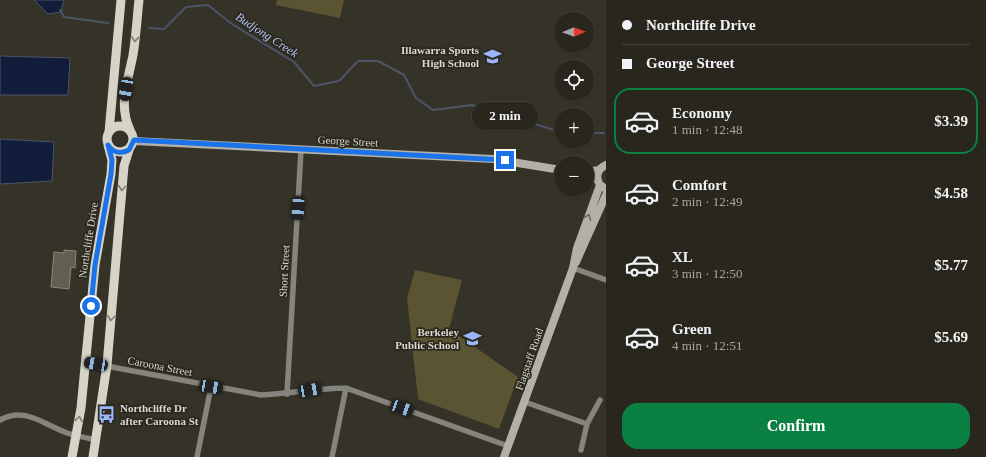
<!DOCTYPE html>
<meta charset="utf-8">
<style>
:root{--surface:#28261d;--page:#34322a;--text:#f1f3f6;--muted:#a5a5a4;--line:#44433b;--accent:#0b8043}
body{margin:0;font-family:"Times New Roman",serif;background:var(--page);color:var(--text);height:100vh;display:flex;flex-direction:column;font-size:15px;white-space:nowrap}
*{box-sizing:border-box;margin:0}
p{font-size:13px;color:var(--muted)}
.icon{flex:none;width:22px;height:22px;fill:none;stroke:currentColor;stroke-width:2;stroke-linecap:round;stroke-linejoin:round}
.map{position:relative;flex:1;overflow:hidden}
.side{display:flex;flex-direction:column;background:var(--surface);width:380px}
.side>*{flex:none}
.guide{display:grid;align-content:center;height:88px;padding:0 16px;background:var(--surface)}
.needle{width:26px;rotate:89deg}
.buttons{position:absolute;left:554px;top:12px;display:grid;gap:8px}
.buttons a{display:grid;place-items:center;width:40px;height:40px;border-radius:50%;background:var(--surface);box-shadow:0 1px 3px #0004,0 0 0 1px var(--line);font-size:20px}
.end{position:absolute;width:18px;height:18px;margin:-9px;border:5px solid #1a73e8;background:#fff;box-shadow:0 0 0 2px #fff}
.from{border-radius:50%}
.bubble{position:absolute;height:28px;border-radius:14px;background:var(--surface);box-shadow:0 1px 3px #0004,0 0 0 1px var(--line);font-size:13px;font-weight:700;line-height:28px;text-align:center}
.car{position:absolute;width:12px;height:24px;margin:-12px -6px;border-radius:5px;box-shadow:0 0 3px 1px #0007;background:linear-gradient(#222 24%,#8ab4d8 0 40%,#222 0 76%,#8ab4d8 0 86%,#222 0)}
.guide b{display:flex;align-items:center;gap:14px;height:38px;font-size:15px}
.guide b+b{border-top:1px solid var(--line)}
.guide i{width:10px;height:10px;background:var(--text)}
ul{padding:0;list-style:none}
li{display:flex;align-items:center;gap:12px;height:66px;margin:0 8px 6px;padding:0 8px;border:2px solid transparent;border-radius:16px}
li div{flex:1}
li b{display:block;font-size:15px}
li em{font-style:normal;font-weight:700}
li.selected{border-color:var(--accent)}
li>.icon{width:36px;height:36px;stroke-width:1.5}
.cta{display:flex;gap:8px;margin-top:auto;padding:8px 16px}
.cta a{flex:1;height:46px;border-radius:16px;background:var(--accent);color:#fff;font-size:16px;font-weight:700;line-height:46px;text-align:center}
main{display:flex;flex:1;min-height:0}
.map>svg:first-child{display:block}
.green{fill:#5a5433}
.water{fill:#121c3b;stroke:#4e5468}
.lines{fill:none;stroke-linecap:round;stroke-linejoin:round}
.stream{stroke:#4e5468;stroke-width:2}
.building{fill:#615f52;stroke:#8b897b}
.minor{stroke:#84837d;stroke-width:5.5}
.secondary{stroke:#b2b0a7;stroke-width:8}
.primary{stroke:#d6d4c7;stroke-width:9}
.oneway{stroke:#807e72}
.oneway2{stroke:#68655b}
.route{stroke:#1a73e8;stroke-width:5}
.labels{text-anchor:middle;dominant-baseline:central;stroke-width:3.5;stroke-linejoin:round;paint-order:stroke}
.poi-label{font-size:11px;font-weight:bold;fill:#d9d8d1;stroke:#2b281d;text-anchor:end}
.street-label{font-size:11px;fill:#d9d8d1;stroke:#2b281d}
.water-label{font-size:12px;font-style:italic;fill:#b2c5f7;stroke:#2b281d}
</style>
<main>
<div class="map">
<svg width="606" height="457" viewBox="0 0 606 457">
<rect width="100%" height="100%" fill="#353227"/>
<path class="green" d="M277,0H344L340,18L276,5Z
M415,270L462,280L449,329L518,377L499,429L418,399L407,298Z"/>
<path class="water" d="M34,0H64L61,12L48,14Z
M0,56L70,58L68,95H0Z
M0,139L54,142L52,181L0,184Z"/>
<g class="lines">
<path class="stream" d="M60,10L64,17L108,23
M149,28L164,29L186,7L208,5L232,24L294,62L314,86L339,81L358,61H378L404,75L416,98L433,110L472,105L561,132
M587,133H604"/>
</g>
<path class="building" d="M64,250L76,251L75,268L71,267L69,289L51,287L54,252L64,253Z"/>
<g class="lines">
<path class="minor" d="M573,268L606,280
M85,362L261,395C290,394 317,388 346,388L508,446
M287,394L301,150
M525,402L587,424
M0,420C24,406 43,424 67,433C76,436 87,438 97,440
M581,450L587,424L600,400
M197,457L211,387
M332,457L346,388"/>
<path class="secondary" d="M134,141L493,159L561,170
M606,165C597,169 595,177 600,185L606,189
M587,172L599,170
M576,262L606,195
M504,457L573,268L577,248L600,185"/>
<path class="primary" d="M107 139a13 13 0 1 1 26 0a13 13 0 1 1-26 0Z
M130,130C118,105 128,81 133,55C136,37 137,18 139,0
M109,132L121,0
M72,457L81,408L95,265L111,174L112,160L108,145
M93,457L107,365L124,166L129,150"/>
</g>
<defs><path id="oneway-chevron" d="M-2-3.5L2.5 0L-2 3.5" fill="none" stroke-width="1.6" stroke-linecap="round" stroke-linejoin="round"/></defs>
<g class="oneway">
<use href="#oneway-chevron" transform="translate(135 39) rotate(96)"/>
<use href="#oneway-chevron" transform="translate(122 188) rotate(95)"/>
<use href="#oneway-chevron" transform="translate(111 318) rotate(95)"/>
<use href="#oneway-chevron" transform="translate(79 419) rotate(-81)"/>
</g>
<use class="oneway2" href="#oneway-chevron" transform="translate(588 217) rotate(-69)"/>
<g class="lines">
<path class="route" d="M91,306L95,265L111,174L112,160L108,145C113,153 121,154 129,150L134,140L505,160"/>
</g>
<defs>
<symbol id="school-bare" viewBox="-9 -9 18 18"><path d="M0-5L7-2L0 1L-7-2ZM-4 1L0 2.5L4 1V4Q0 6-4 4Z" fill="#9bb5fd" stroke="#2b281d" stroke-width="2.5" paint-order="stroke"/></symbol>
<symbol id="bus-bare" viewBox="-9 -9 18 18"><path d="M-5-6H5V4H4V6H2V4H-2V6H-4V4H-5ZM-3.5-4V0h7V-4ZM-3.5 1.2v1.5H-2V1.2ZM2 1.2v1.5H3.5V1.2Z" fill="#9bb5fd" stroke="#2b281d" stroke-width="2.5" paint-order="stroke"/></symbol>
</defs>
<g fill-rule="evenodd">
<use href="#school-bare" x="480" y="44" width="25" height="25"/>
<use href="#school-bare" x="460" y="326" width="25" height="25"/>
<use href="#bus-bare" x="94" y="402" width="25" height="25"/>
</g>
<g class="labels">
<g class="poi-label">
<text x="479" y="50">Illawarra Sports<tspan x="479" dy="13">High School</tspan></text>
<text x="459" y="332">Berkeley<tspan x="459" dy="13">Public School</tspan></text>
<text x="120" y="408" text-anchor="start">Northcliffe Dr<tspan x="120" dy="13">after Caroona St</tspan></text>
</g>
<g class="street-label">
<text transform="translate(348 141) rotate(3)">George Street</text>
<text transform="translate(88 240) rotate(-81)">Northcliffe Drive</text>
<text transform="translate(284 271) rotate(-87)">Short Street</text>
<text transform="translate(529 359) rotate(-71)">Flagstaff Road</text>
<text transform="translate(160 366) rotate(11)">Caroona Street</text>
</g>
<g class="water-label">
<text transform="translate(267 35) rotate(33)">Budjong Creek</text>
</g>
</g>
</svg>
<div class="buttons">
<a><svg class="needle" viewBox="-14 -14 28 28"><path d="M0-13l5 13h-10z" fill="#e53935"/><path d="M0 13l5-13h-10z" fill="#a5a5a4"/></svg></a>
<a><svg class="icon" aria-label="locate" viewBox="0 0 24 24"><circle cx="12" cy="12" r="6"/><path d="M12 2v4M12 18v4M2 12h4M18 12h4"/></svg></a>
<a>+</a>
<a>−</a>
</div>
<i class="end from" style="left:91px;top:306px"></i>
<i class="end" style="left:505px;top:160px"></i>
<div class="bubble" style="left:472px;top:102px;width:66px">2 min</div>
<i class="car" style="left:126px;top:89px;rotate:190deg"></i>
<i class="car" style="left:298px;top:208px;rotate:183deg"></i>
<i class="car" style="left:96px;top:364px;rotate:280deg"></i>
<i class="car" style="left:211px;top:387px;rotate:99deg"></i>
<i class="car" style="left:310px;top:390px;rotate:80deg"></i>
<i class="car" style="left:402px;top:408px;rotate:110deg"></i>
</div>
<section class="side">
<div class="guide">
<b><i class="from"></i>Northcliffe Drive</b>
<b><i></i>George Street</b>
</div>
<ul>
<li class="selected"><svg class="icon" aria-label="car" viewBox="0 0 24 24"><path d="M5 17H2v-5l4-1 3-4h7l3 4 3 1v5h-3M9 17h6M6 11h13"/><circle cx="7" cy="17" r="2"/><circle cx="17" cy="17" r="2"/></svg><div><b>Economy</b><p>1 min · 12:48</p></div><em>$3.39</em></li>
<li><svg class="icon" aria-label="car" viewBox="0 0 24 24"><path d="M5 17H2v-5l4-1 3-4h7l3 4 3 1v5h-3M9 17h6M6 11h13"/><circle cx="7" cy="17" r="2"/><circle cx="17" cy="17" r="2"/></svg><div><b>Comfort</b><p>2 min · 12:49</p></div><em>$4.58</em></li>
<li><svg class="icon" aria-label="car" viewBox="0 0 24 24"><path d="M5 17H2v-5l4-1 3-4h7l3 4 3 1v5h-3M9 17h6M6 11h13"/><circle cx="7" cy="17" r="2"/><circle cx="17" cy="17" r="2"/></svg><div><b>XL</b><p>3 min · 12:50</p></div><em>$5.77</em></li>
<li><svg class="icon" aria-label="car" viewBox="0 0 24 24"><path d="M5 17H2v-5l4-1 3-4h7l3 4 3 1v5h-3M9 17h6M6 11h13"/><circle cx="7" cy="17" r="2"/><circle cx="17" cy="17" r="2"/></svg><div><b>Green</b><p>4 min · 12:51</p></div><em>$5.69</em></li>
</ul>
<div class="cta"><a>Confirm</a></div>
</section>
</main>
